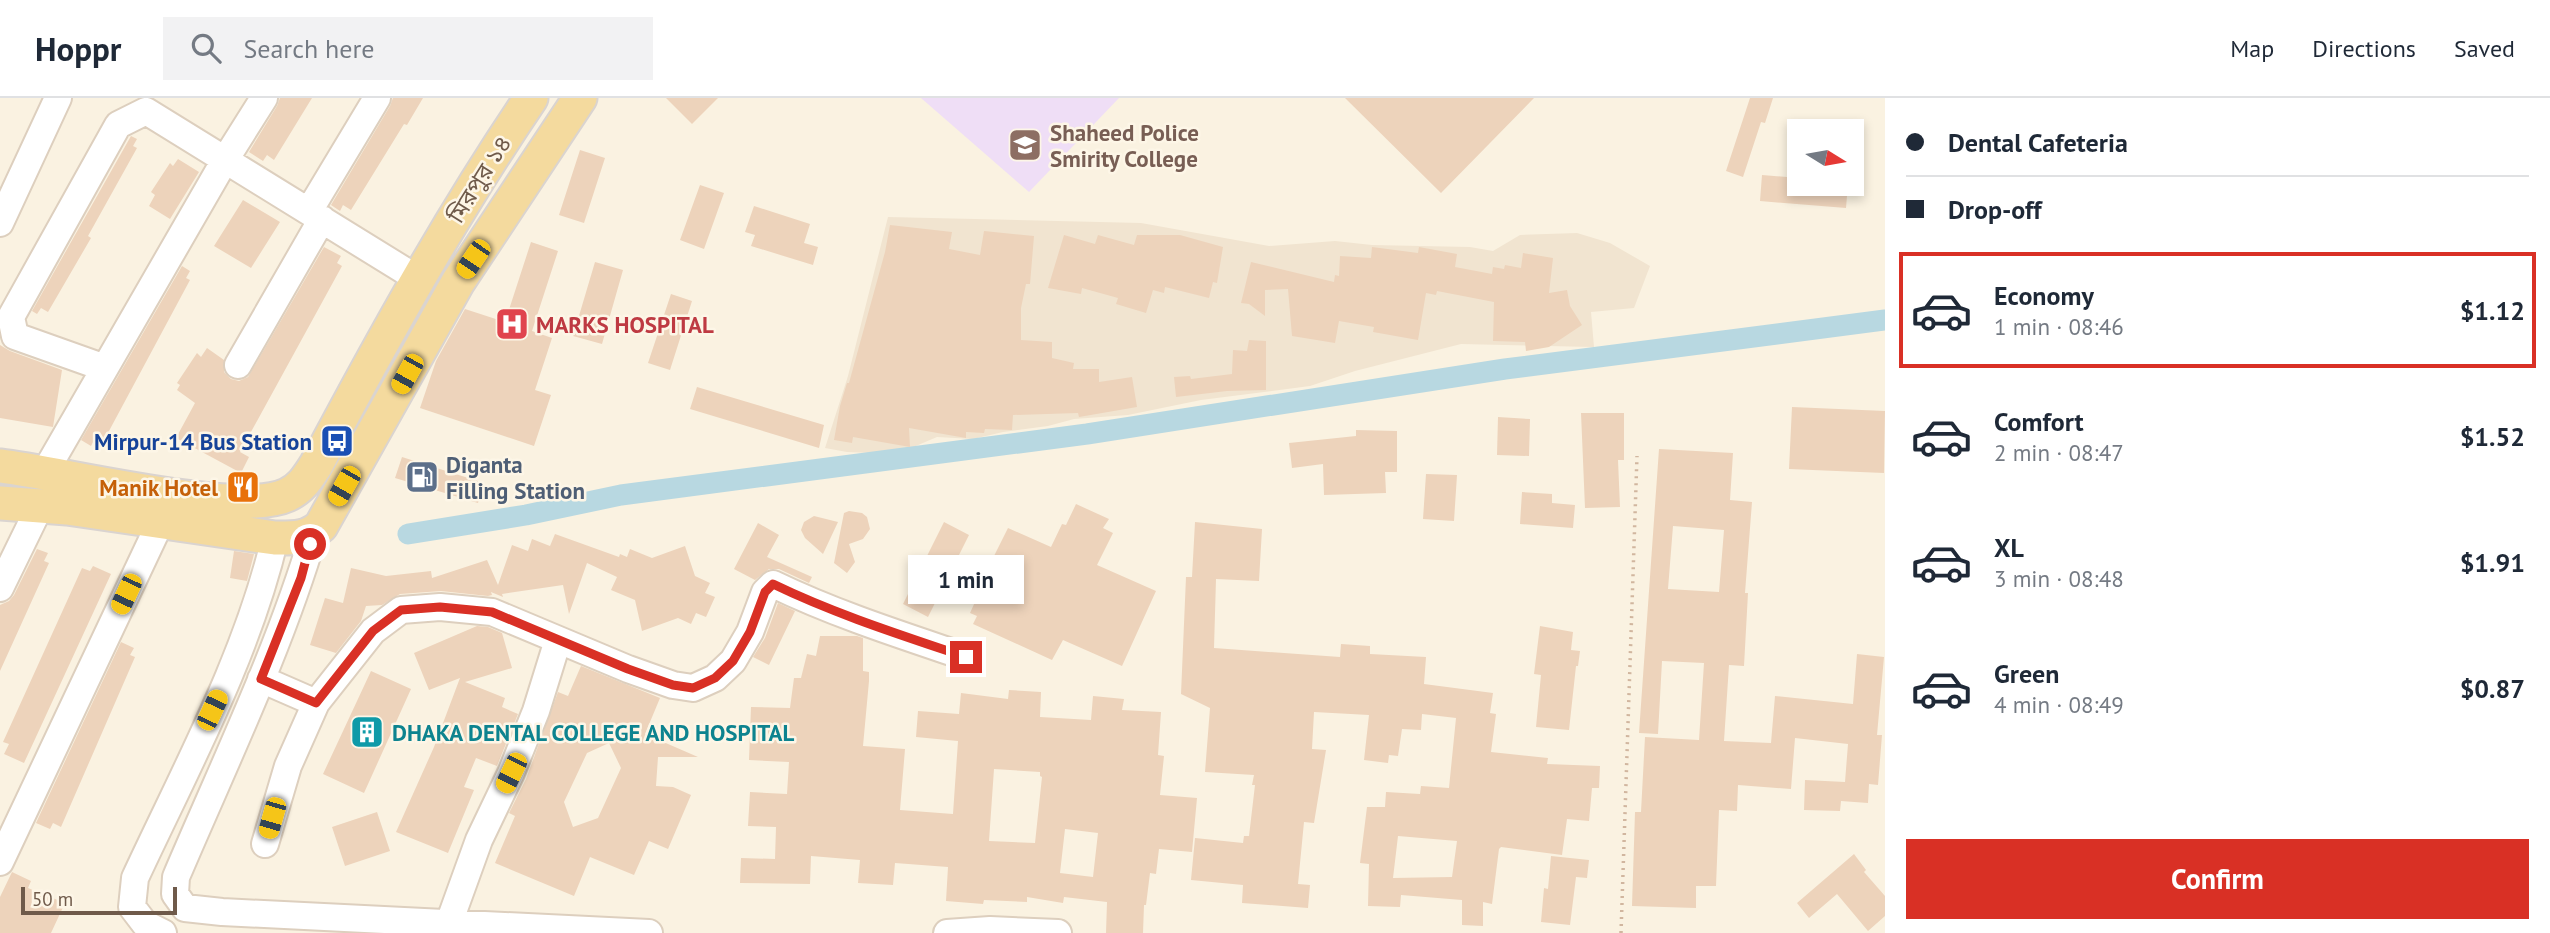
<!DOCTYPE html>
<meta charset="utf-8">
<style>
:root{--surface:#fff;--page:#f2f2f3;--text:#1f2937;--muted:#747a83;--line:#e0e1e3;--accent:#d93025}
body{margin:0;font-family:"PT Sans","Noto Sans Bengali",sans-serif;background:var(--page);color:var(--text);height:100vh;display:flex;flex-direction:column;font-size:26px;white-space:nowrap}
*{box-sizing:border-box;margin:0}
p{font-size:23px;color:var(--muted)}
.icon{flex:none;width:38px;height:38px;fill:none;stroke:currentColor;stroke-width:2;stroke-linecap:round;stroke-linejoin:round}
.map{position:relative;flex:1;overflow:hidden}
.drawer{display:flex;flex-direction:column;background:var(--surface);width:665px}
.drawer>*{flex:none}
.hud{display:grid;align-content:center;height:154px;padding:0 21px;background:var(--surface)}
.needle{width:46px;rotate:101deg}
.controls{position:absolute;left:1787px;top:21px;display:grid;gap:14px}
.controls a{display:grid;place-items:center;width:77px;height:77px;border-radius:0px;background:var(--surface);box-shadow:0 4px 10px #0003;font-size:35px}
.scale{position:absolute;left:21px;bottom:18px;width:156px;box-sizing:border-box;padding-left:7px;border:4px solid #6f5a4a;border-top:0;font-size:19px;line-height:24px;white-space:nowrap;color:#6f5a4a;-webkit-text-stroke:5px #fdf6e7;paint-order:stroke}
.end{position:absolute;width:32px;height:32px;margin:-16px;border:9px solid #d93025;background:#fff;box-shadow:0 0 0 4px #fff}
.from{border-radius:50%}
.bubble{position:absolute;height:49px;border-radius:0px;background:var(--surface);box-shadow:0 4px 10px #0003;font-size:23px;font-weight:800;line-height:49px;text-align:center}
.car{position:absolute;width:21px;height:42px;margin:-21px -10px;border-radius:9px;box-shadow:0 0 5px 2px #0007;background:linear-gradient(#f5c518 24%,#345 0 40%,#f5c518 0 76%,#345 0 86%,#f5c518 0)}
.hud b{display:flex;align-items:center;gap:24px;height:66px;font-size:26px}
.hud b+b{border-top:2px solid var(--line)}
.hud i{width:18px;height:18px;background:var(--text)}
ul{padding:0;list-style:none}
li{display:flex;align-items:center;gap:21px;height:116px;margin:0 14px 10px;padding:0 7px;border:4px solid transparent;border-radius:0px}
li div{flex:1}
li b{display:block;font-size:26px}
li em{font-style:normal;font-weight:800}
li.current{border-color:var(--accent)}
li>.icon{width:63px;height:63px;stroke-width:1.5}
.primary-button{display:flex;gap:14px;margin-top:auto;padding:14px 21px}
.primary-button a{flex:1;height:80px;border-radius:0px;background:var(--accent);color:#fff;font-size:28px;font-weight:800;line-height:80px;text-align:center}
header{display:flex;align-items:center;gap:42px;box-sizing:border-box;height:98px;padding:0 35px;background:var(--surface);border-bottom:2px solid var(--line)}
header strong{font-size:33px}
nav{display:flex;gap:38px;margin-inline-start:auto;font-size:24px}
.search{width:490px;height:63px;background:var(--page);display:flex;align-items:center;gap:18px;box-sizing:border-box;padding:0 24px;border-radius:0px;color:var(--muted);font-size:26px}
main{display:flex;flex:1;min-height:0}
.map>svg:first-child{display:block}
.residential{fill:#f1e4d0}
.education{fill:#efdef6}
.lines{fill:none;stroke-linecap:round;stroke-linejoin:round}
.canal{stroke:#b8d8e1;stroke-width:21}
.building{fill:#edd3bb;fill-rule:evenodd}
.minor-casing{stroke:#ddcfbe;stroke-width:30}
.major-casing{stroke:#dad4d0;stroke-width:37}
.path{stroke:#d1b69f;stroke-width:3.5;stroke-dasharray:2 5;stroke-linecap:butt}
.minor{stroke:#fff;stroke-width:26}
.major{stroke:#f4da9e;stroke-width:33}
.route{stroke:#d93025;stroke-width:9}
.labels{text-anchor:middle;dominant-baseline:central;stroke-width:5;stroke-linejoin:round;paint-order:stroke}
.education-label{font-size:23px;font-weight:bold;fill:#785e54;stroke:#fdf6e7;text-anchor:start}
.street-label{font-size:23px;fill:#6f5a4a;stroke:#fdf6e7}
.health-label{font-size:23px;font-weight:bold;fill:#be3a42;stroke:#fdf6e7;text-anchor:start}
.transit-label{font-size:23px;font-weight:bold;fill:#164399;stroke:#fdf6e7;text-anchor:end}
.service-label{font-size:23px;font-weight:bold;fill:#4e5e75;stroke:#fdf6e7;text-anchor:start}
.food-label{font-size:23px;font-weight:bold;fill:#c56008;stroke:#fdf6e7;text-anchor:end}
.culture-label{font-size:23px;font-weight:bold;fill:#0d838f;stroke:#fdf6e7;text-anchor:start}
</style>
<header>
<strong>Hoppr</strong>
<div class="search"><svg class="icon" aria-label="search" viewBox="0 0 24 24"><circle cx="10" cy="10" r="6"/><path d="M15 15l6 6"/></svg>Search here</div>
<nav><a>Map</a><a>Directions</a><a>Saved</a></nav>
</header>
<main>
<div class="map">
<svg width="1885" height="835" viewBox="0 0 1885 835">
<rect width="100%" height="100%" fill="#faf2e1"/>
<path class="residential" d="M888,119L1141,125L1269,148L1335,143L1372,147L1470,149L1493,153L1520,137L1577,135L1610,145L1650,168L1634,210L1591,214L1594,249L1461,246L1355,273L1310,288L1201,302L1128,317L1074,321L1048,328L1003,334L973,341L937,339L911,350L873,355L847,354L825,350L848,278Z"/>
<path class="education" d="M921,0H1119L1029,94Z"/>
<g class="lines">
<path class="canal" d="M408,436L526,417L621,397L1087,336L1505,271L1885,222"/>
</g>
<path class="building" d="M280,0H312L274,62L267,57L263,63L249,54L277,8Z
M393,0H423L407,27L404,26L351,112L343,107L340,113L331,107L390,8Z
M666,0H718L692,26Z
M1345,0H1534L1441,95Z
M1750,0H1773L1765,25L1761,24L1743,79L1726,73Z
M131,38L137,41L133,48L137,50L88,138L91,140L48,214L41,210L37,216L32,213Z
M580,52L605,60L584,125L559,117Z
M178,61L199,74L170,121L149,108L155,97L151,94L170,65L173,68Z
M1762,77L1799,80V86H1848L1846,110L1760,103Z
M700,87L724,95L704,151L680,142Z
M243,102L280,124L251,170L214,148Z
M754,108L810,126L804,145L818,149L813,167L751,148L755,137L745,134Z
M890,127L952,134L949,151L980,157L984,133L1034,138L1030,186H1026L1021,210V242L1052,244V260L1074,265L1073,271H1099V284L1132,279L1137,309L1079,319L1078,315L1013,317L1012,332L985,331L984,335L966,334V340L909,330L910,349L853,339L852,345L834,342L840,308L847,285H849L885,154Z
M1064,137L1095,146L1098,137L1134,147L1137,137H1180L1223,149L1217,185L1213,184L1209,200L1165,189L1164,195L1153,192L1146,215L1116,206L1118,200L1082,190L1081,196L1048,190Z
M531,144L558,153L532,233L552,240L535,292L551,297L534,348L420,310L436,263L465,211L505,224Z
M324,149L341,158L337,165L342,168L240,354L249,359L241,375L176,340L195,305L177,292L180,287L177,285L197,255L201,259L207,250L224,262V274L231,281L239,283L248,279Z
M1372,149L1418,155L1419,149L1457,156L1455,169L1492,176L1493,169L1504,171L1505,167L1521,170L1523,155L1553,160L1549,195L1567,192L1570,208L1582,227L1549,249L1526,253L1525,244L1493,243L1494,204L1437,193L1436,197L1426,195L1418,242L1373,234L1374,229L1339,223L1335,245L1292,238L1288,191L1265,192V218L1249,206L1241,205L1251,164L1334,184L1335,177L1339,178L1340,158L1371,160Z
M595,164L623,172L602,246L573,238Z
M182,168L190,173L186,180L190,182L102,346L94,342L91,348L81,342Z
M671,196L692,203L670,272L648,265Z
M1249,242L1266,243V292L1227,293L1176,299L1174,279L1190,278L1191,281L1232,276L1233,252L1247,253Z
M0,247L10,253L62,272L53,329L0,320Z
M697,289L824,327L819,350L690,311Z
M1792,309L1885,313L1884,375L1789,371Z
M1581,315H1624V362H1618L1620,409L1585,410Z
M1498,319L1530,321L1529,358L1497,357Z
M1356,332L1397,333V374H1385L1386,395L1324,397L1323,366L1292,370L1289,345L1356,338Z
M1659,351L1733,355L1730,402L1752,404L1745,495H1748L1744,568L1729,567L1724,643L1771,645L1775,598L1853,606L1857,556L1884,559L1877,637H1882L1878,687L1869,686L1868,705L1841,703L1840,713L1804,712L1805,682L1845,684L1848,646L1795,640L1791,691L1738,687L1737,713L1719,712L1716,788H1696V810L1632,808L1635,714H1641L1645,639L1699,642L1704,565L1662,563L1658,636L1639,635ZM1673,428L1724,432L1719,494L1668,491Z
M402,359L484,385L478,405L395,380Z
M1426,376L1457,377L1454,423L1423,421Z
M1522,394L1552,396V405L1575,407L1573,430L1520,426Z
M1076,406L1109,421L1103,430L1113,435L1097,467L1156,493L1122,568L1063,542L1052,562L973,526L977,518L970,515L989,473L987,472L1008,430L1051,449L1062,426L1066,427Z
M849,413L862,415L867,419L870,431L863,441L849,446L855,464L847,475L834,465L844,415Z
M814,418L838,424L823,456L805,440L801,432L804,424Z
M944,424L969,437L928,519L903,506Z
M1195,424L1262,431L1259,483L1216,481L1214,550L1340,559L1341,546L1370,548V556L1426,559L1424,586L1493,595L1490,615L1496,616L1491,654L1548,660L1547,666L1600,668L1599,690H1592L1589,723L1567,721L1562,757L1501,749L1499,751L1492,806L1483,804V828L1462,827V802L1401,797L1400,809L1368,808L1369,766L1360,765L1367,709H1385L1386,694L1420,696L1421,688L1449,690L1456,620L1422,616L1421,632L1402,631L1398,658L1389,657L1388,665L1364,662L1369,617L1314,614L1312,651L1326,652L1314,725L1304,724L1298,786L1310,787L1308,810L1242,805L1243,787L1191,782L1195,740L1243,745L1244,738H1249L1255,687H1252L1254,677L1205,674L1210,610L1181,596L1186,479H1192ZM1398,738L1457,743L1452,779L1393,780Z
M758,425L779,437L767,459L812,479L809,485L779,471H769L755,482L734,471Z
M555,436L619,459L620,456L627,459L630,451L652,460L685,448L695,478L710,485L705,495L715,499L706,519L696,515L691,526L678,520L642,533L635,502L611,492L617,479L587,465L569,516L563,487L502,496L503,499L491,494L492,497L488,498L441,493L400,496L382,507L366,508L361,523L336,555L310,547L325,500L343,505L351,470L386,478L431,473L432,480L487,462L498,487L512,447L528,453L532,441L550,448Z
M37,451L48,455L44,463L49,465L0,573V507L9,503L14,497Z
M234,453L254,456L247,483L230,480Z
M93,468L111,476L24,665L4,656L9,646L3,644L82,470L90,473Z
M778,505L795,513L769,567L753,559L765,540Z
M477,528L488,529L502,535L512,570L465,584L505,600L502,609L518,616L497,668L476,660L464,689L474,692L448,755L396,734L434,649L460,580L429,592L414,555Z
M1540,528L1573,534L1571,552L1580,553L1578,568H1576L1569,632L1536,629L1541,577L1534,576Z
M820,538H857L863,540V573L869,574V583L863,648L905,651L900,712L953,716L958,643L916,639L918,613L959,616L961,595L1008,601L1009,592L1041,594L1040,619L1091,622L1093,598L1124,601L1122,612L1161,614L1158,657L1164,658L1160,697L1197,700L1192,754L1159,751L1156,776L1150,775L1146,807H1144L1143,835H1106L1107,804L1064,799L1063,805L1027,799V804L984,802L983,806L946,803L948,769L895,765L893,787L858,785L860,762L811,758L810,786L740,785L741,760L775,761L776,729L748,728L750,694L787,696L789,664L749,662L751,609L790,610L794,580H801L807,556L816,558ZM994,671L1040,674V678L1042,679L1035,745L989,743ZM1065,731L1098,735L1093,779L1060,775Z
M121,544L134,550L130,557L135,559L61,729L53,725L50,731L36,725Z
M581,568L660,600L645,636L698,659H658L656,688L673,689L691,697L668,751L649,743L634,777L590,759L574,798L495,765L515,718L509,715L526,681L558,594L568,598ZM609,645L621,670L598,720L573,729L564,704L587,655Z
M371,573L411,591L364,695L323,676Z
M377,714L390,753L345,768L332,729Z
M1854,756L1866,772L1864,774L1885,798V818L1868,833L1837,796L1809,820L1797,805Z
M1551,758L1589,762L1587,780L1576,779L1570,827L1541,824L1544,790L1548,791Z
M12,774L31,783L28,790L65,805L51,835H0V799Z"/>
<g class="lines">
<defs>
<path id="minor" d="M309,113L377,0
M0,125L58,0
M238,267L322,121
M105,270L15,238L11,219L118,27L146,13L418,181
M45,374L225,62L264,0
M314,435C279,553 224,666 176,779L175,796L185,810L222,814L649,835
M0,490L40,408
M261,581L316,605L373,533L401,512L440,509L492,514L628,571L673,587L693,590L715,580L733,563L750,534L765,494L773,486C835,516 901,537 966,559
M265,746L288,668L316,605
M0,764L161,423
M449,825L479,742L511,675L536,613L558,542
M163,835L145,826L132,809L135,780C186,670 247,559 275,440
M947,835L990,832L1058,835"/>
<path id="major" d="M0,368C62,375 237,420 287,397C302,390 308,379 316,367C383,241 451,118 531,0
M0,405L67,410L275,440C293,440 307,441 321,428L458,184L580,0"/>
</defs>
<use href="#minor" class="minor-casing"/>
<use href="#major" class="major-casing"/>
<path class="path" d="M1621,835L1637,358"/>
<use href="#minor" class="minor"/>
<use href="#major" class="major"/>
</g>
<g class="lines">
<path class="route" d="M310,446L301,480L261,581L316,605L373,533L401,512L440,509L492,514L628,571L673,587L693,590L715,580L733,563L750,534L765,494L773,486C835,516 901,537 966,559"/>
</g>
<defs>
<symbol id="university-square" viewBox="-11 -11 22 22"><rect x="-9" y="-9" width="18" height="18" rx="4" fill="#8d6e63" stroke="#fdf6e7"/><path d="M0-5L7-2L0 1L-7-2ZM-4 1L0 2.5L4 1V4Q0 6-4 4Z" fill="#fff"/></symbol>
<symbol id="hospital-square" viewBox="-11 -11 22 22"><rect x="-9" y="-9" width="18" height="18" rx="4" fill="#e0444e" stroke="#fdf6e7"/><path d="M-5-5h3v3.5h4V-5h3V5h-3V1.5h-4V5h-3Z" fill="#fff"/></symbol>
<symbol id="bus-square" viewBox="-11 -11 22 22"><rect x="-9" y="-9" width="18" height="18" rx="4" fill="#1a4fb4" stroke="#fdf6e7"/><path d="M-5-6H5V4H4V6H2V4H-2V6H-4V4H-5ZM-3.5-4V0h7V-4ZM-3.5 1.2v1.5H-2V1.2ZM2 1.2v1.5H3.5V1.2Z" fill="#fff"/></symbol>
<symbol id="fuel-square" viewBox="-11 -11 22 22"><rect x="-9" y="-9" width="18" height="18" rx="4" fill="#5c6f8a" stroke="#fdf6e7"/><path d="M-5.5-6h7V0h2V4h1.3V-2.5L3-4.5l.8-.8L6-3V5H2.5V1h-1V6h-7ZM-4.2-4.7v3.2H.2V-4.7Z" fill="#fff"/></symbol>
<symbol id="restaurant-square" viewBox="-11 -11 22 22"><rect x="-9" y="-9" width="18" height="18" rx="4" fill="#e8710a" stroke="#fdf6e7"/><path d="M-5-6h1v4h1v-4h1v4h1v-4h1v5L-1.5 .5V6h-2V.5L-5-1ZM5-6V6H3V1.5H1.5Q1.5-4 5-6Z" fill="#fff"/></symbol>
<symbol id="building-square" viewBox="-11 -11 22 22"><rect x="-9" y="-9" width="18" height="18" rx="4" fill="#0f9aa8" stroke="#fdf6e7"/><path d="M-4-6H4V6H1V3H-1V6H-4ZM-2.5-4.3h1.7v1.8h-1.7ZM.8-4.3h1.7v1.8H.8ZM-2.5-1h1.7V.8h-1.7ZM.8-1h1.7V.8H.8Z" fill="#fff"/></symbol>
</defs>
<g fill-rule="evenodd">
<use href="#university-square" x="1006" y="28" width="38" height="38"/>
<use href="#hospital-square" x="493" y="207" width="38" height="38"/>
<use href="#bus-square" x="318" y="324" width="38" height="38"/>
<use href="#fuel-square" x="403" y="360" width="38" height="38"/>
<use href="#restaurant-square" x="224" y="370" width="38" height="38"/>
<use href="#building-square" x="348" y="615" width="38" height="38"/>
</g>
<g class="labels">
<g class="education-label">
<text x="1050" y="34">Shaheed Police<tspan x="1050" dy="26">Smirity College</tspan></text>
</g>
<g class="street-label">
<text transform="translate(479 81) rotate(-58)">মিরপুর ১৪</text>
</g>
<g class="health-label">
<text x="536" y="226">MARKS HOSPITAL</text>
</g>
<g class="transit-label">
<text x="312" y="343">Mirpur-14 Bus Station</text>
</g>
<g class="service-label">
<text x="446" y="366">Diganta<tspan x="446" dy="26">Filling Station</tspan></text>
</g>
<g class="food-label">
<text x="218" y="389">Manik Hotel</text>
</g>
<g class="culture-label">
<text x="392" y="634">DHAKA DENTAL COLLEGE AND HOSPITAL</text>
</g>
</g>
</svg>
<div class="controls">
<a><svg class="needle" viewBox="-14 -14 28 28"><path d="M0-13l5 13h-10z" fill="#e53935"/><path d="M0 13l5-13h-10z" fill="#747a83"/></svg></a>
</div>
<div class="scale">50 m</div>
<i class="end from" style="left:310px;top:446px"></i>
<i class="end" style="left:966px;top:559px"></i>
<div class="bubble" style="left:908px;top:457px;width:116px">1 min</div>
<i class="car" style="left:473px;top:161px;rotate:214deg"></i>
<i class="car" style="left:407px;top:276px;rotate:209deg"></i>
<i class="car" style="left:344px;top:388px;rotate:210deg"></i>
<i class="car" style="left:126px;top:496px;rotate:205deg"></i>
<i class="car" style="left:212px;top:612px;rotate:25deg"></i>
<i class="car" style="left:511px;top:675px;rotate:206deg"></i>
<i class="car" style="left:272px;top:720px;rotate:196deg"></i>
</div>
<section class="drawer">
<div class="hud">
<b><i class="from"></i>Dental Cafeteria</b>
<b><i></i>Drop-off</b>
</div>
<ul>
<li class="current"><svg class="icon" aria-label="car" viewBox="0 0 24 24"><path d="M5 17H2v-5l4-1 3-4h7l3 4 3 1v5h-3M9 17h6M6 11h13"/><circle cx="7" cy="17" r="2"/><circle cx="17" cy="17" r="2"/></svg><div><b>Economy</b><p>1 min · 08:46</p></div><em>$1.12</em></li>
<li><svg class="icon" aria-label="car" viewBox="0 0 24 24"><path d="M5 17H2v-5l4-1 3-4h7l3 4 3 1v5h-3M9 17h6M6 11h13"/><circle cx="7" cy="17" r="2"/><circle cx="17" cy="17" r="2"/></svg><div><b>Comfort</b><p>2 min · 08:47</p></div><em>$1.52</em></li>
<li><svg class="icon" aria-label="car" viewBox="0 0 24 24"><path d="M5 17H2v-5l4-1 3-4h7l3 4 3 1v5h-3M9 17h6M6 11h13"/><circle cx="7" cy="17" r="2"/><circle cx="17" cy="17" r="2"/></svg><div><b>XL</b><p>3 min · 08:48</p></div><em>$1.91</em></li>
<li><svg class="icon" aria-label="car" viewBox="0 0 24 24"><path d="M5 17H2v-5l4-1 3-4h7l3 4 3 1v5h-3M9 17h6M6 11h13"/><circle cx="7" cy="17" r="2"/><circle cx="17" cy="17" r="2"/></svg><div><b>Green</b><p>4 min · 08:49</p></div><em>$0.87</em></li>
</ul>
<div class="primary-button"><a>Confirm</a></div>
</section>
</main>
